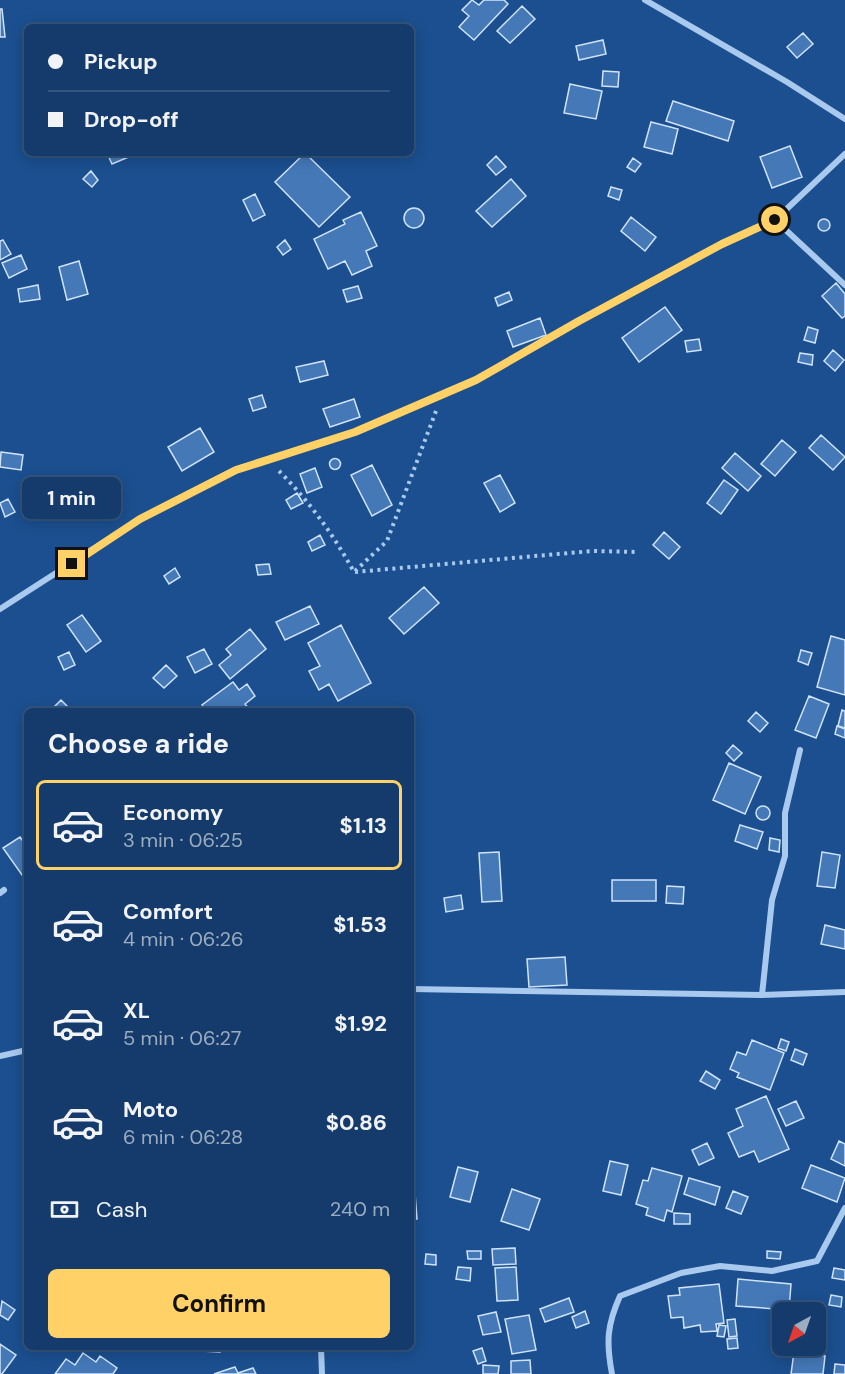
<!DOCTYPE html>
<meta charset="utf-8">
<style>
:root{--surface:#143b6b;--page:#214673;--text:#f1f3f6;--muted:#9dadc1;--line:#33557e;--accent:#ffd166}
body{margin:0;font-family:"DM Sans",sans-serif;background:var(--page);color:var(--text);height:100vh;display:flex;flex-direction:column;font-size:22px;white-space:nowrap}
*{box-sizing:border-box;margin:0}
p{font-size:20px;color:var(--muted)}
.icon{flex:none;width:33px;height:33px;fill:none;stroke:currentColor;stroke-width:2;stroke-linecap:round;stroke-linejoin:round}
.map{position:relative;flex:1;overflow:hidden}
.details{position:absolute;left:24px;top:708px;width:390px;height:642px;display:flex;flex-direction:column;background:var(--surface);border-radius:9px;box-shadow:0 3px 15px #0003,0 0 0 2px var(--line)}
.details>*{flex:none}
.top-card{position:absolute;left:24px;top:24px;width:390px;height:132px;border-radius:9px;box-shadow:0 3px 15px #0003,0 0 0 2px var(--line);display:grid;align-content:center;height:132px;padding:0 24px;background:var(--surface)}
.needle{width:39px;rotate:220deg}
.fabs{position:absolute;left:772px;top:1302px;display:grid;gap:12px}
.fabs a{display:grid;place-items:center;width:54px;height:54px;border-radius:9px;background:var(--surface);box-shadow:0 3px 15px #0003,0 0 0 2px var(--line);font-size:30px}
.end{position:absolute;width:27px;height:27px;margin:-14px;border:8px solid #ffd166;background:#111;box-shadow:0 0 0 3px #111}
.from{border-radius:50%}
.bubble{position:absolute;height:42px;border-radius:9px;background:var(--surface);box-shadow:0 3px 15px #0003,0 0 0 2px var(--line);font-size:20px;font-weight:700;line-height:42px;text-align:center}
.top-card b{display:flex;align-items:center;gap:21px;height:57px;font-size:22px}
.top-card b+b{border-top:2px solid var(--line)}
.top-card i{width:15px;height:15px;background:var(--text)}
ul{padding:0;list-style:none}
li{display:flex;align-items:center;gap:18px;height:90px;margin:0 12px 9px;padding:0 12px;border:3px solid transparent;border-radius:9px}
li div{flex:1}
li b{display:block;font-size:22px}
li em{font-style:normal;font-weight:700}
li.current{border-color:var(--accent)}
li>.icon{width:54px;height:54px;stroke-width:1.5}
h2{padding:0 24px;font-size:27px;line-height:72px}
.pay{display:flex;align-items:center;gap:15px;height:66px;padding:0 24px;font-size:22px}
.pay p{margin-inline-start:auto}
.cta{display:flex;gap:12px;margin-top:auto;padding:12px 24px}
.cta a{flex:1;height:69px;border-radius:9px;background:var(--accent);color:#111;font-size:24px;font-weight:700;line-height:69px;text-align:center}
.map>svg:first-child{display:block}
.building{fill:#4478b7;stroke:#cfe3fa;stroke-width:1.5}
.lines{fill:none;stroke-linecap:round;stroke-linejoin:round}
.path{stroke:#a9c9ee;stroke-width:4;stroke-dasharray:3 4.5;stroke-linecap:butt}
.street{stroke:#a9c9ee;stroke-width:6}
.route{stroke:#ffd166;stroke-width:8}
</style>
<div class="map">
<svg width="845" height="1374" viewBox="0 0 845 1374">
<rect width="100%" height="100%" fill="#1b4f8f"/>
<path class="building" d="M472,0L479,5L484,0H504L508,4L474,40L459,27L469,16L462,10Z
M522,6L535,19L510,43L497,31Z
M0,9H2L5,37H0Z
M803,33L813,44L797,58L787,47Z
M603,40L606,54L579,60L576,46Z
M603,71L619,72L618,87L602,86Z
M570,84L602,91L596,119L564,113Z
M673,101L734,121L728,141L666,121Z
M651,122L678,129L672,154L644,147Z
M790,146L802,177L772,188L760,157Z
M107,153H138L112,164Z
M305,153L350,197L319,227L275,182Z
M496,156L506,167L496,175L487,165Z
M633,158L641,164L635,172L627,167Z
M91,171L98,180L92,187L83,179Z
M511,179L526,196L492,227L476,211Z
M611,187L622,190L619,200L608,196Z
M255,194L265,215L253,221L243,200Z
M404 218a10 10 0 1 1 20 0a10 10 0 1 1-20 0Z
M361,212L377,246L366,251L372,266L352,275L345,261L328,269L314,239L345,224L343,220Z
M631,217L656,237L645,251L621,231Z
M818 225a6 6 0 1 1 12 0a6 6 0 1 1-12 0Z
M3,240L11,254L0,260V241Z
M285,240L291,249L283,255L277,247Z
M21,255L27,269L9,278L2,263Z
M79,261L88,294L67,300L59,267Z
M836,283L845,294V316L842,318L822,296Z
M38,285L40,299L20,302L18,289Z
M358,286L362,298L347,302L343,290Z
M509,292L512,300L498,306L495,298Z
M665,307L682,330L639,362L622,338Z
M540,318L546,335L513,347L507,331Z
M808,327L818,330L815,343L804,340Z
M699,339L701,350L687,352L685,341Z
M833,350L844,360L835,371L824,361Z
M800,353L813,355L812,365L798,362Z
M324,361L328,375L300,382L296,367Z
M262,395L266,407L253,411L249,399Z
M354,399L360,417L330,427L323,409Z
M200,428L214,452L182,471L168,447Z
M821,435L845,457L833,470L809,448Z
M782,440L796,452L775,476L761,464Z
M1,452L23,455L21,470L0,467Z
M735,453L761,476L748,491L722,468Z
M329.5 464a5.5 5.5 0 1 1 11 0a5.5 5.5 0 1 1-11 0Z
M372,465L392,505L372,516L351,475Z
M315,468L322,487L307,493L300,474Z
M500,475L515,503L500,512L484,483Z
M724,480L738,490L721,514L707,503Z
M297,493L303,503L291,509L286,500Z
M8,499L15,512L5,517L0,503Z
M664,532L680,547L669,559L653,545Z
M320,535L325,545L312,551L308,542Z
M269,564L271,574L258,575L256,565Z
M175,568L180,577L169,584L164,576Z
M424,587L439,603L404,634L389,618Z
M310,606L319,624L285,640L276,622Z
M82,615L101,641L86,652L67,625Z
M341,625L371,683L338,701L329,684L319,690L309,671L320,666L308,643Z
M250,629L266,649L230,679L219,665L231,655L226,649Z
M831,636L845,640V695L817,687Z
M204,649L212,664L195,673L187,657Z
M801,650L812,653L808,665L798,661Z
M69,652L75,665L64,670L58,657Z
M166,665L177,676L164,688L153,678Z
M233,682L239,690L247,684L255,696L245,704L251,711H207L202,705Z
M809,696L829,704L816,738L795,730Z
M61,700L72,711H50Z
M842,710L845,711V728L838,726Z
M756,712L768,723L760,732L748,721Z
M837,726L845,729V738L835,734Z
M733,745L742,753L734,761L726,753Z
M729,763L761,777L745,814L713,800Z
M756 813a7 7 0 1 1 14 0a7 7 0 1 1-14 0Z
M740,825L763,832L757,849L735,841Z
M20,837L27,847V871L22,875L3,848Z
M770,838L780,840L779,852L769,850Z
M499,852L502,901L482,902L479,853Z
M822,852L840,855L835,888L817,886Z
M612,880H656V901H612Z
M667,886L684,887L683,904L666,903Z
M461,895L463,909L446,912L444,898Z
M825,925L845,930V949L821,944Z
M565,957L567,985L529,987L527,959Z
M781,1039L789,1042L786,1051L778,1048Z
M752,1040L784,1053L770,1090L737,1077L739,1073L730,1069L737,1052L746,1055Z
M795,1049L807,1054L803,1065L791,1060Z
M706,1071L720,1080L715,1089L700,1081Z
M766,1096L789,1149L759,1162L754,1151L739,1157L728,1133L743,1126L736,1109Z
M796,1101L804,1118L786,1126L778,1109Z
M839,1141L845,1144V1166L831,1159Z
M707,1143L714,1158L699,1165L692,1150Z
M610,1161L628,1165L621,1195L603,1191Z
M811,1165L845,1178L837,1202L802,1188Z
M458,1167L478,1172L470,1202L450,1197Z
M652,1168L682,1176L672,1212L667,1210L664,1221L646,1215L648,1208L636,1204L643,1180L648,1181Z
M689,1178L720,1187L715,1205L684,1194Z
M411,1180H414L417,1219H411Z
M512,1189L540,1199L529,1230L501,1221Z
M733,1191L748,1197L741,1214L726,1208Z
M674,1213L690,1214V1224H674Z
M515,1248L516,1264L493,1265L492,1249Z
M467,1251H481V1259H468Z
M767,1251L781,1252L780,1259L767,1258Z
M426,1254L436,1255V1265L425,1264Z
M458,1267L471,1268L470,1281L456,1279Z
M516,1267L518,1300L497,1301L495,1268Z
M834,1268L845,1270V1280L832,1278Z
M738,1279L791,1284L789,1310L736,1306Z
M719,1284L724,1323L716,1324L717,1331L701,1332L700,1325L684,1328L683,1317L671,1318L668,1296L680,1295L679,1288Z
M831,1295L842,1297L841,1307L829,1305Z
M569,1298L574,1312L545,1322L540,1309Z
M2,1301L15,1310L8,1320L0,1315Z
M585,1311L589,1323L576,1328L572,1317Z
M496,1312L501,1332L483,1335L478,1316Z
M529,1315L536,1350L512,1354L505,1319Z
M735,1319L737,1336L729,1337L727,1320Z
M719,1325L726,1326L724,1337L717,1336Z
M737,1338L738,1348L728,1349L727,1339Z
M0,1344L16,1355L2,1374H0Z
M201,1347H220V1352L201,1351Z
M482,1348L486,1361L478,1364L473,1351Z
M794,1352L825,1356L823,1374H791Z
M83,1353L96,1362L100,1356L117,1368L113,1374H55L66,1359L75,1365Z
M530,1360L531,1374H511V1361Z
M835,1364L845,1365V1374H834Z
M483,1365L499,1366L498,1374H483Z
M235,1367L238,1373L253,1368L256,1374H214Z"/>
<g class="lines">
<path class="path" d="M279,471C309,501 333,534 354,572L387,541L436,411
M355,572L592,551L639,552"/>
<path class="street" d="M645,0L787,82L845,119
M775,220L845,285
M0,609L140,519L235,470L355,432L476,380L579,321L722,244L775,220L845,154
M0,893L4,890
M411,989L762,995L845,992
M762,995L772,900L785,856V813L800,750
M0,1056L27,1050
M321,1347L322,1374
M612,1374C606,1342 607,1325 620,1296L681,1273L720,1266L772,1271L817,1261L845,1208"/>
</g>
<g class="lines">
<path class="route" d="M72,564L140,519L236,470L355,432L476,380L579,321L722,244L775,220"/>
</g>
</svg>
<div class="fabs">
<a><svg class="needle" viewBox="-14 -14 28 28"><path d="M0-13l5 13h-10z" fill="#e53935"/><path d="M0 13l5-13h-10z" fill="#9dadc1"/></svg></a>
</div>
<i class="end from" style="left:775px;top:220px"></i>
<i class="end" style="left:72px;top:564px"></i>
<div class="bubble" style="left:22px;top:477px;width:99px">1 min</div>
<div class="top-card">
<b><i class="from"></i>Pickup</b>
<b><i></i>Drop-off</b>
</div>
<section class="details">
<h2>Choose a ride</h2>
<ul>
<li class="current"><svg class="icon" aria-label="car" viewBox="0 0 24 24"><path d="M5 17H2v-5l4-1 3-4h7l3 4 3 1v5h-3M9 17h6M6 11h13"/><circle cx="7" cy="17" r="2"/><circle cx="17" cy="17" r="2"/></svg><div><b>Economy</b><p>3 min · 06:25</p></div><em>$1.13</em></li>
<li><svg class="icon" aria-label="car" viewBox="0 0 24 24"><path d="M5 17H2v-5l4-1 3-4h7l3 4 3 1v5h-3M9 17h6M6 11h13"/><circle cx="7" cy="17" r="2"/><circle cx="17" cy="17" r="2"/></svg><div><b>Comfort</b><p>4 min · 06:26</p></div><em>$1.53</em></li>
<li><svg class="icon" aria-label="car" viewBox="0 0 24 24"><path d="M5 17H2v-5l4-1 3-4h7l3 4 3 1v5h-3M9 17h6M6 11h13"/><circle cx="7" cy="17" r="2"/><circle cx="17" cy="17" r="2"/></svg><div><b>XL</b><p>5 min · 06:27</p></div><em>$1.92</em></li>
<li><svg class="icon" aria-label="car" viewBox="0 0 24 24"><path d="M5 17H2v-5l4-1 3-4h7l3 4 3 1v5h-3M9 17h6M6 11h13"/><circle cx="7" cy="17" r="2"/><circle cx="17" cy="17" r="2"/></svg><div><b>Moto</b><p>6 min · 06:28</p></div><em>$0.86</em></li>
</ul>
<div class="pay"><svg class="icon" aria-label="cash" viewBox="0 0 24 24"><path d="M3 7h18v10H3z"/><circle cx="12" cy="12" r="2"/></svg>Cash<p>240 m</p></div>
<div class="cta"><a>Confirm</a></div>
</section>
</div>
